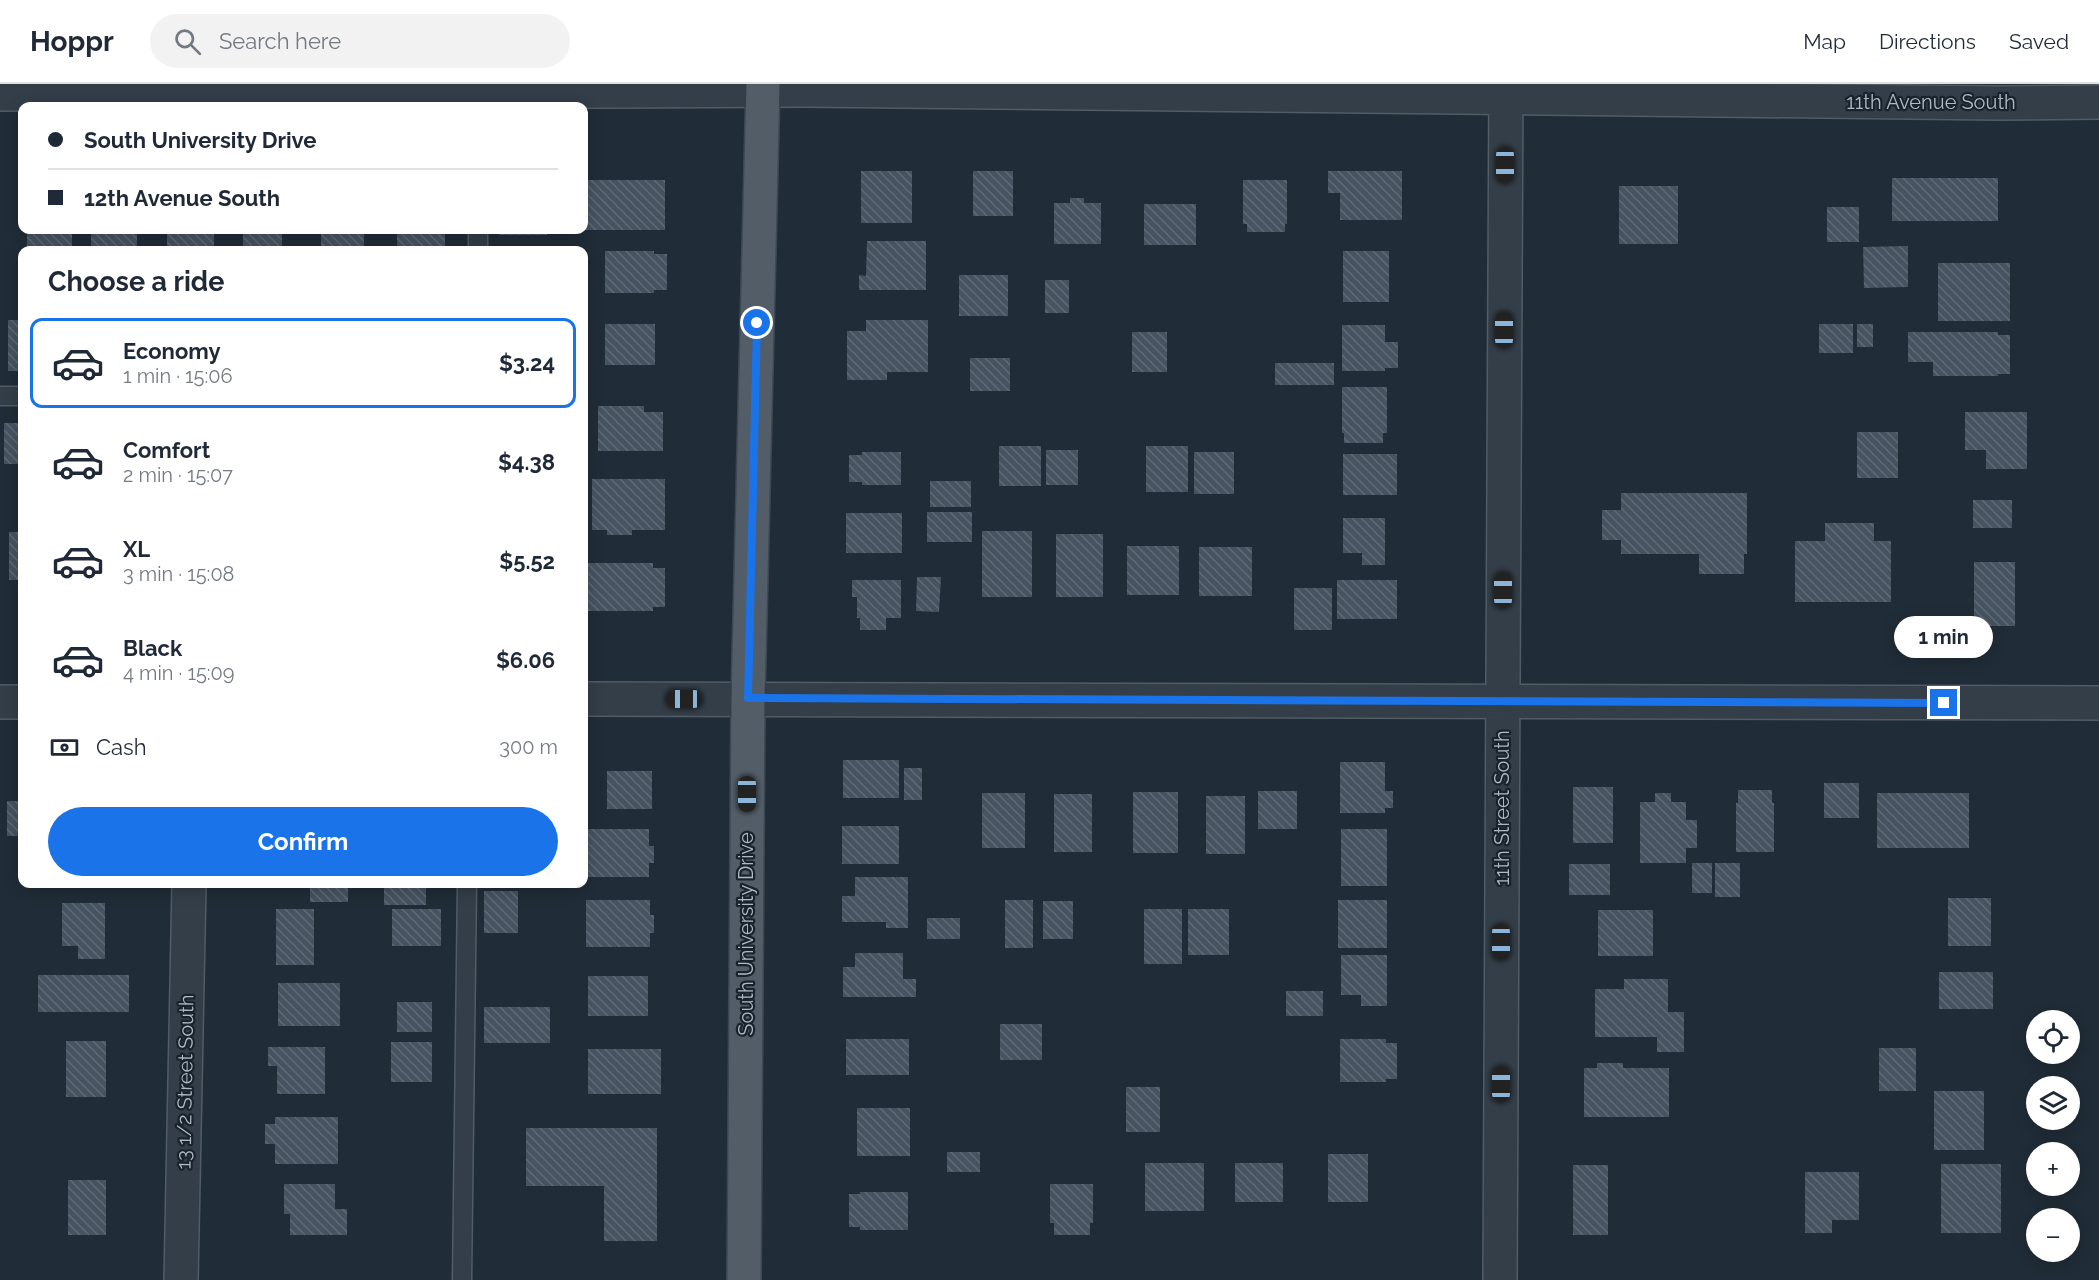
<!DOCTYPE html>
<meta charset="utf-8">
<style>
:root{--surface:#fff;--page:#f2f2f3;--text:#1f2937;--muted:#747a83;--line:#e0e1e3;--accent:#1a73e8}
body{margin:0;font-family:Raleway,sans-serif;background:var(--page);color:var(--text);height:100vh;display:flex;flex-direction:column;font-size:22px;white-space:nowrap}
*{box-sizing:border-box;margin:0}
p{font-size:20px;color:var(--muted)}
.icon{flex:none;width:33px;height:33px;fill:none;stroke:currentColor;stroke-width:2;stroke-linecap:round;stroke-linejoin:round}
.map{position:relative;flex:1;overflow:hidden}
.side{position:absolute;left:18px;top:162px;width:570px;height:642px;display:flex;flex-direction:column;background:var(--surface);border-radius:12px;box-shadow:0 3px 15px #0003}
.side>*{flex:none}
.top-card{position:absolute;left:18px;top:18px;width:570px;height:132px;border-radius:12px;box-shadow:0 3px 15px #0003;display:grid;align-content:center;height:132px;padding:0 30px;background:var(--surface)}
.buttons{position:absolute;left:2026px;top:926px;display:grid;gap:12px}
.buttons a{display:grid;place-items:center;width:54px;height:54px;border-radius:50%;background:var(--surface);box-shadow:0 3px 15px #0003;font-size:30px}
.end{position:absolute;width:27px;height:27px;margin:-14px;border:8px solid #1a73e8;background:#fff;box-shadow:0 0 0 3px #fff}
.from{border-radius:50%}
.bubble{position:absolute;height:42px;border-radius:21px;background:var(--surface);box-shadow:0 3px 15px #0003;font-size:20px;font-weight:700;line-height:42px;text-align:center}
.car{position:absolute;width:18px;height:36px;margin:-18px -9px;border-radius:8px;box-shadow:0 0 4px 2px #0007;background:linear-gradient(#222 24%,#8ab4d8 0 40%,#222 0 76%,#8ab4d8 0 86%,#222 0)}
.top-card b{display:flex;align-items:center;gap:21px;height:57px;font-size:22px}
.top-card b+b{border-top:2px solid var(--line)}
.top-card i{width:15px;height:15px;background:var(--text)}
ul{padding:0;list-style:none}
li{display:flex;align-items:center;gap:18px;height:90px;margin:0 12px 9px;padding:0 18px;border:3px solid transparent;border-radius:12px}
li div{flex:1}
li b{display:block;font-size:22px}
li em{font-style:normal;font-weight:700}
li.on{border-color:var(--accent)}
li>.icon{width:54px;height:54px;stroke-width:1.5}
h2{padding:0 30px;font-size:27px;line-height:72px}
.pay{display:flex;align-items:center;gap:15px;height:66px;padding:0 30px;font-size:22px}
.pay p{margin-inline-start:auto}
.primary-button{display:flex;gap:12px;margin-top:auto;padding:12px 30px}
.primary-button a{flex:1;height:69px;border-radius:36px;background:var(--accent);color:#fff;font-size:24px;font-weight:700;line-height:69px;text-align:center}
header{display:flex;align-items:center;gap:36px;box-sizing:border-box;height:84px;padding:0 30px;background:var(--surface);border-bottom:2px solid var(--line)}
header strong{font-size:28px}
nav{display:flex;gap:33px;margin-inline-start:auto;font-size:21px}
.search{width:420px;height:54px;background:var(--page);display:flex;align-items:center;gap:15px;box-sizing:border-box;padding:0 21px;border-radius:33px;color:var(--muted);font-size:22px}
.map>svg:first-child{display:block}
.building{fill:url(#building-back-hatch)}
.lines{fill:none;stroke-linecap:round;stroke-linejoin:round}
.lane-casing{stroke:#515c65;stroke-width:21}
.street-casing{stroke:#515c65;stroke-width:36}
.primary-casing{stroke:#3d4751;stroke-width:36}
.lane{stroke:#343e48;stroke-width:18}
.street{stroke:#343e48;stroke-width:33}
.primary{stroke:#525d68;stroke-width:33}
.route{stroke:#1a73e8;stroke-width:8}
.labels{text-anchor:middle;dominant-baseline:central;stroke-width:4.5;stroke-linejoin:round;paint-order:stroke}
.street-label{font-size:20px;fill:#aeb9c4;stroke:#19232c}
</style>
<header>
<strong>Hoppr</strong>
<div class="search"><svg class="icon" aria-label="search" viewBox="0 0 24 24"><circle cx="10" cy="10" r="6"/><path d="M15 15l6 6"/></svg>Search here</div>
<nav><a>Map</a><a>Directions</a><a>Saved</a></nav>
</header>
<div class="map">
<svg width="2099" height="1196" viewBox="0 0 2099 1196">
<defs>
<pattern id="building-back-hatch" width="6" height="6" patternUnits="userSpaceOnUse" patternTransform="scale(1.5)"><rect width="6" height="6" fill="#465361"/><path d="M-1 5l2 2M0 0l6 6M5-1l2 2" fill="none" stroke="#5e6a76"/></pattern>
</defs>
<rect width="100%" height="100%" fill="#202c37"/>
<path class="building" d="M861,87H912V139H861Z
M973,87H1013V132H973Z
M1328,87H1402V136H1340V109H1328Z
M1892,94H1998V137H1892Z
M584,96H665V146H584Z
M1243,96H1287V140H1285V148H1247V140H1243Z
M1619,102H1678V160H1619Z
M1070,114H1084V119H1101V160H1054V119H1070Z
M1144,120H1196V161H1144Z
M1827,123H1859V158H1827Z
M27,146H72V166H27Z
M91,146H137V166H91Z
M167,146H214V166H167Z
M243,146H282V166H243Z
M321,146H364V166H321Z
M397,146H445V166H397Z
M499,146H547V151H499Z
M867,157H926V206H859V191L866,192Z
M1908,162V203L1864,204L1863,163Z
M605,167H654V170H667V206H654V209H605Z
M1343,167H1389V218H1343Z
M1938,179H2010V237H1938Z
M959,191H1008V232H959Z
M1045,196H1069V229H1045Z
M8,236H22V287H8Z
M866,236H928V288H887V296H847V247H866Z
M605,240H655V281H605Z
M1819,240H1853V269H1819Z
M1857,240H1873V263H1857Z
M1342,241H1385V258H1398V284H1385V287H1342Z
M1132,248H1167V288H1132Z
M1908,248H1998V251H2010V290H1998V292H1933V278H1908Z
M970,274H1010V307H970Z
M1275,279H1334V301H1275Z
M1342,303H1387V349H1383V359H1344V349H1342Z
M598,322H644V328H663V367H598Z
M1965,328H2027V385H1986V366H1965Z
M4,339H22V380H4Z
M1857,348H1898V394H1857Z
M999,362H1041V402H999Z
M1146,362H1188V408H1146Z
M1046,366H1078V401H1046Z
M862,368H901V401H862V398H849V371H862Z
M1194,368H1234V410H1194Z
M1343,370H1397V411H1343Z
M592,395H665V446H632V451H607V446H592Z
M930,397H971V423H930Z
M1621,409H1747V470H1744V490H1699V470H1621V456H1602V426H1621Z
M1973,416H2012V444H1973Z
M927,428H972V458H927Z
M846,429H902V469H846Z
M1343,434H1385V481H1362V469H1343Z
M1825,439H1874V457H1891V518H1795V457H1825Z
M982,447H1032V513H982Z
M9,448H22V496H9Z
M1056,450H1103V513H1056Z
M1127,462H1179V511H1127Z
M1199,463H1252V512H1199Z
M1974,478H2015V542H1974Z
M588,479H653V484H665V523H653V527H588Z
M917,493H941L939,528L916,527Z
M852,496H901V534H886V546H860V534H857V513H852Z
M1337,496H1397V535H1337Z
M1294,504H1332V546H1294Z
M843,676H899V714H843Z
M1340,678H1385V707H1393V724H1385V729H1340Z
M904,684H922V716H904Z
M607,687H652V725H607Z
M1824,699H1859V734H1824Z
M1573,703H1613V759H1573Z
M1738,706H1772V719H1774V768H1736V719H1738Z
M1258,707H1297V745H1258Z
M1133,708H1178V769H1133Z
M982,709H1025V764H982Z
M1655,709H1671V718H1686V736H1697V764H1686V779H1640V718H1655Z
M1877,709H1969V764H1877Z
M1054,710H1092V768H1054Z
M1206,712H1245V770H1206Z
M7,717H22V752H7Z
M842,742H899V780H842Z
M587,745H649V762H654V779H649V793H587Z
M1341,745H1387V802H1341Z
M1692,779H1712V809H1692Z
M1715,779H1740V813H1715Z
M1569,780H1610V811H1569Z
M855,793H908V844H886V838H842V812H855Z
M310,800H348V818H310Z
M384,800H426V821H384Z
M484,807H518V849H484Z
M1948,814H1991V862H1948Z
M586,816H650V831H654V849H650V863H586Z
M1005,816H1033V864H1005Z
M1338,816H1387V864H1338Z
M1043,817H1073V855H1043Z
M62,819H105V875H78V862H62Z
M276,825H314V881H276Z
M392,825H441V862H392Z
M1144,825H1182V880H1144Z
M1188,825H1229V871H1188Z
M1598,826H1653V872H1598Z
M927,834H960V855H927Z
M855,869H903V895H916V913H843V883H855Z
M1341,871H1387V922H1361V911H1341Z
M1939,888H1993V925H1939Z
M38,891H129V928H38Z
M588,892H648V932H588Z
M1624,895H1668V928H1684V968H1657V953H1595V905H1624Z
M278,899H340V942H278Z
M1286,907H1323V932H1286Z
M397,918H432V948H397Z
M484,923H550V959H484Z
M1000,940H1042V976H1000Z
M846,955H909V991H846Z
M1340,955H1386V959H1397V995H1386V998H1340Z
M66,957H106V1013H66Z
M391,958H432V998H391Z
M268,963H325V1010H277V982H268Z
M1879,964H1916V1007H1879Z
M588,965H661V1010H588Z
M1597,979H1623V984H1669V1033H1584V984H1597Z
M1126,1003H1160V1048H1126Z
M1934,1007H1984V1066H1934Z
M857,1024H910V1072H857Z
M275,1033H338V1080H275V1060H265V1040H275Z
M526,1044H657V1157H604V1102H526Z
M947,1068H980V1088H947Z
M1328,1070H1368V1118H1328Z
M1145,1079H1204V1127H1145Z
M1235,1079H1283V1118H1235Z
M1941,1080H2001V1149H1941Z
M1573,1081H1608V1151H1573Z
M1805,1088H1859V1136H1832V1149H1805Z
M68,1096H106V1151H68Z
M284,1100H335V1125H347V1151H290V1130H284Z
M1050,1100H1093V1139H1090V1151H1054V1139H1050Z
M860,1108H908V1146H860V1143H849V1110H860Z"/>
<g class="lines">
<defs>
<path id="lane" d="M478,166V146
M0,312H22
M462,1196L467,800"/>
<path id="street" d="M0,10L806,6L1996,19L2099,18
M584,615L2099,619
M0,618H22
M181,1196L189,800
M1500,1196L1506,0"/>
<path id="primary" d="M744,1196L748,614L763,0"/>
</defs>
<use href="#lane" class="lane-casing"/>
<use href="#street" class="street-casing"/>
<use href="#primary" class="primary-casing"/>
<use href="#lane" class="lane"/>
<use href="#street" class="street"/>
<use href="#primary" class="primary"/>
</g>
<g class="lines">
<path class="route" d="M757,239L748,614L1944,619"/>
</g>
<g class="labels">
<g class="street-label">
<text x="1931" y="18">11th Avenue South</text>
<text transform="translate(1502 724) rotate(-90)">11th Street South</text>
<text transform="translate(746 850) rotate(-90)">South University Drive</text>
<text transform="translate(185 998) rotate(-89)">13 1/2 Street South</text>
</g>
</g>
</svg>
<div class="buttons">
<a><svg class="icon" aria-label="locate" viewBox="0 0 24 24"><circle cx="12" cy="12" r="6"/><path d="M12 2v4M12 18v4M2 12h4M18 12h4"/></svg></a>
<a><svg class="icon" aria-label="layers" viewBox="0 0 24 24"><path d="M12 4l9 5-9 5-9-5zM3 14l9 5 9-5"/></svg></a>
<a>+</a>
<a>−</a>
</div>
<i class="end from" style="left:757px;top:239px"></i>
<i class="end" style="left:1944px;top:619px"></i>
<div class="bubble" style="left:1894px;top:532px;width:99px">1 min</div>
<i class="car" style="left:1505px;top:81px;rotate:180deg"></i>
<i class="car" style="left:1504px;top:246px;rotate:0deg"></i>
<i class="car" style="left:1503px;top:506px;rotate:0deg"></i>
<i class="car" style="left:684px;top:615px;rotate:270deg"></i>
<i class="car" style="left:747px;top:710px;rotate:180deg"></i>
<i class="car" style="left:1501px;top:858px;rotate:180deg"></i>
<i class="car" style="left:1501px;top:1000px;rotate:0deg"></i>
<div class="top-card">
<b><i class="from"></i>South University Drive</b>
<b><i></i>12th Avenue South</b>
</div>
<section class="side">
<h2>Choose a ride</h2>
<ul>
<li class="on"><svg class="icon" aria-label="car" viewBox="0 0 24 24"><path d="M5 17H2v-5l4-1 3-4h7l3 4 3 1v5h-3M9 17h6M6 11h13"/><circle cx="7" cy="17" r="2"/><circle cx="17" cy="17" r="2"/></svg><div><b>Economy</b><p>1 min · 15:06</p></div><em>$3.24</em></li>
<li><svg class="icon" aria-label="car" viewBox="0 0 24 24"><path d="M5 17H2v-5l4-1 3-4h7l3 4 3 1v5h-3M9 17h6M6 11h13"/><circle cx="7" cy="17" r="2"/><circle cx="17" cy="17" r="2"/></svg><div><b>Comfort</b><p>2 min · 15:07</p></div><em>$4.38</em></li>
<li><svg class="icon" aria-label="car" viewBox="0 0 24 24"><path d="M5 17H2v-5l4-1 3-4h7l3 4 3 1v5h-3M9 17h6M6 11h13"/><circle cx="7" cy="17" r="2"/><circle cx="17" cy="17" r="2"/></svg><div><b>XL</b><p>3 min · 15:08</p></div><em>$5.52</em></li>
<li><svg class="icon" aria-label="car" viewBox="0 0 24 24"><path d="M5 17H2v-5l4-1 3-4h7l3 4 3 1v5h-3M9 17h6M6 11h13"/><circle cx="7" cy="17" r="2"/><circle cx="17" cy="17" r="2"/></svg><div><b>Black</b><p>4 min · 15:09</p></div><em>$6.06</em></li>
</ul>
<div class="pay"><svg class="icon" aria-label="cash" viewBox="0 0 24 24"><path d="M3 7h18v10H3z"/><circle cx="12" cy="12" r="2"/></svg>Cash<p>300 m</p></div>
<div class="primary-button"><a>Confirm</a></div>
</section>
</div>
